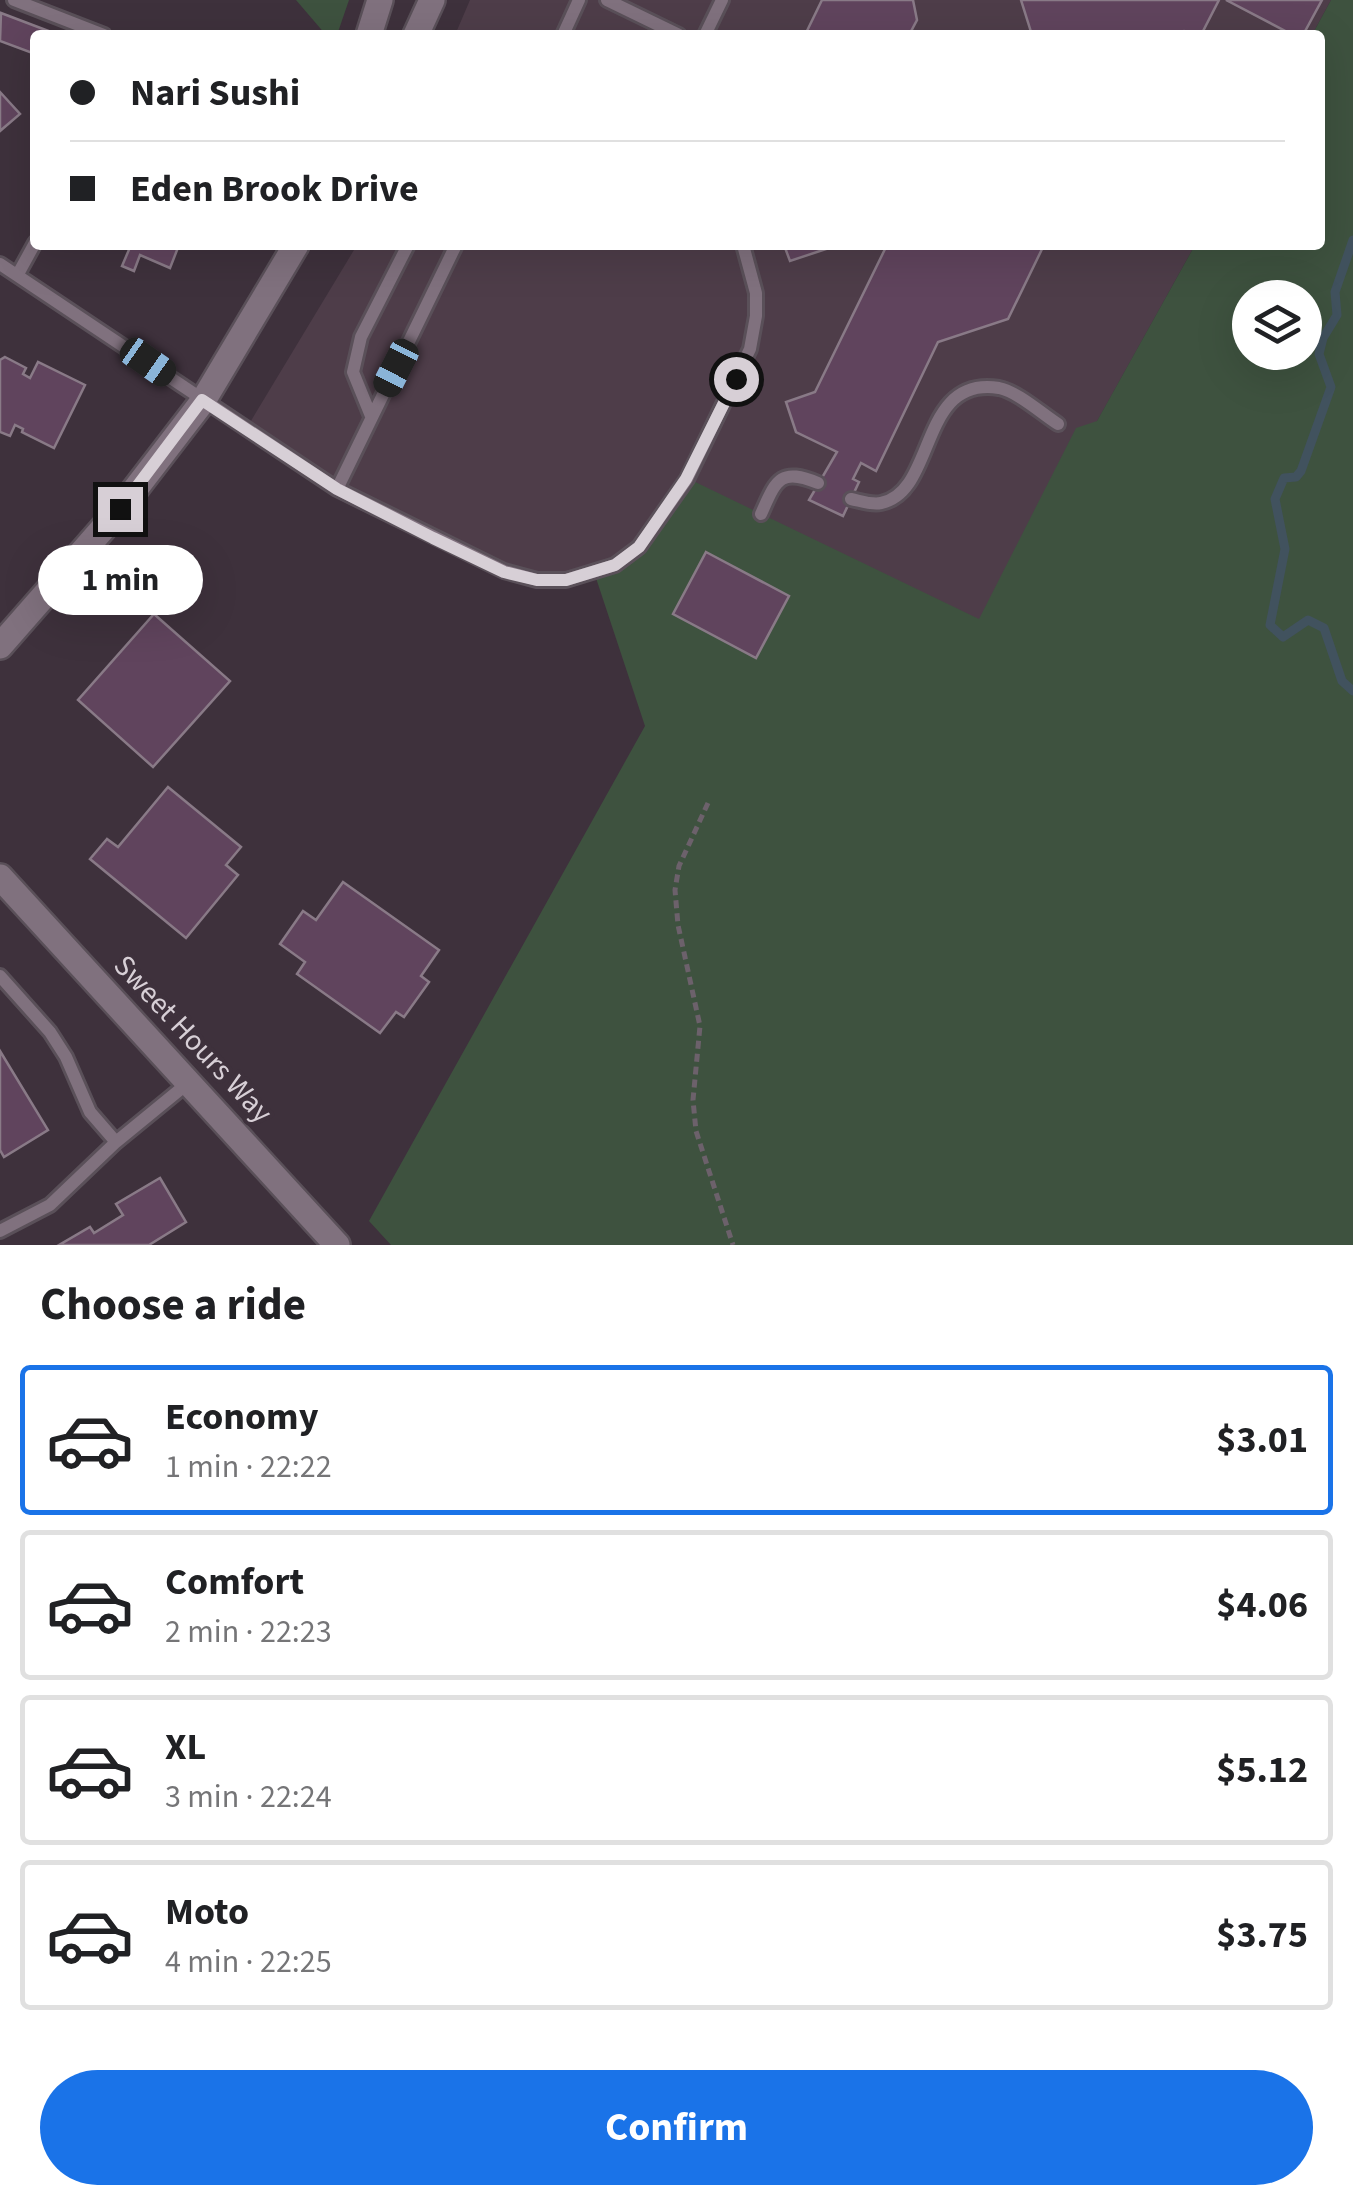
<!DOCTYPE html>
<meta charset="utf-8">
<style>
:root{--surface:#fff;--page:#f6f6f6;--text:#202124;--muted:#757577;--line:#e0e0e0;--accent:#1a73e8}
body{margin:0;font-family:"Source Sans 3",sans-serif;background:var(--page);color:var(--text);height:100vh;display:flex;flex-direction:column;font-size:38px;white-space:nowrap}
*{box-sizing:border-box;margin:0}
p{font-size:32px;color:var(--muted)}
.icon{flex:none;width:55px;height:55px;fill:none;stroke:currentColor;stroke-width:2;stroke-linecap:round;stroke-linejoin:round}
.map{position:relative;height:1245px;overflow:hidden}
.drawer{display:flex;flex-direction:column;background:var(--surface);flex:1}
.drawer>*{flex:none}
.top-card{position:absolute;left:30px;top:30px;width:1295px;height:220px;border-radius:10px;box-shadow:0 10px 40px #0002;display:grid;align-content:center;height:220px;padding:0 40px;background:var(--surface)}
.tools{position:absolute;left:1232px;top:280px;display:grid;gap:20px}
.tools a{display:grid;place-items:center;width:90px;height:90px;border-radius:50%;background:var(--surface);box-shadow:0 10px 40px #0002;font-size:50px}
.end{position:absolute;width:45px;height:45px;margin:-22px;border:12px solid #d7cfd6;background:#111;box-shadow:0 0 0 5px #111}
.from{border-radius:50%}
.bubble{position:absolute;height:70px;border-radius:35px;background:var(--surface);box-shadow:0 10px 40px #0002;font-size:32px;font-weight:700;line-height:70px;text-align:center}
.car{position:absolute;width:30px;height:60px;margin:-30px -15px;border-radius:12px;box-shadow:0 0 8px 2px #0007;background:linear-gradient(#222 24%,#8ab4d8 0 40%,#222 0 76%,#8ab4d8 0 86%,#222 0)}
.top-card b{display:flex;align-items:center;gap:35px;height:95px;font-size:38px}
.top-card b+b{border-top:2px solid var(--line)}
.top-card i{width:25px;height:25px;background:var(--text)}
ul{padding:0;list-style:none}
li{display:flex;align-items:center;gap:30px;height:150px;margin:0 20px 15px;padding:0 20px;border:5px solid var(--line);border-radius:10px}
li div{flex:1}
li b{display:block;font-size:38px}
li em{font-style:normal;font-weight:700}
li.selected{border-color:var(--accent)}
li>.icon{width:90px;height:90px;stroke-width:1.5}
h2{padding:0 40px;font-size:45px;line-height:120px}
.primary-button{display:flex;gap:20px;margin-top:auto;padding:20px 40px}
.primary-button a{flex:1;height:115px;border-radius:60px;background:var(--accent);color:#fff;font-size:40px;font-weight:700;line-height:115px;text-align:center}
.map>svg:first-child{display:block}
.commercial{fill:#4e3d49}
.green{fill:#3e523f;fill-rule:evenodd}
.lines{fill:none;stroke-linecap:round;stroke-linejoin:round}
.stream{stroke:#41525e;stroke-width:9}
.building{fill:#60445d;stroke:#897a87;stroke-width:2.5}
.lane-casing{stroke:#5a5059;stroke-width:18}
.street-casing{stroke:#5a5059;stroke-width:30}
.path{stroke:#6c616b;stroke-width:5;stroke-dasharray:8 5;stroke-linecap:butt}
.lane{stroke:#80717e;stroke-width:12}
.street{stroke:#80717e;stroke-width:25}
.route{stroke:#d7cfd6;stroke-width:12}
.labels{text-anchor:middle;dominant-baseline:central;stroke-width:8;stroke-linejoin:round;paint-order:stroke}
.street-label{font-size:30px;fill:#d7cfd6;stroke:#3e313c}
</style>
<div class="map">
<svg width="1353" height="1245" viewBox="0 0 1353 1245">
<rect width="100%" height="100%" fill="#3e313c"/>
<path class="commercial" d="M470,0H1331L1312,35H455Z
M357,245H1195L985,623L661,526L614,567L537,580L359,499L246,429Z"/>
<path class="green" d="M296,0H349L337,35H326Z
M1331,0H1353V1245H391L369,1221L645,726L595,575L632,556L687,478L979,619L1076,428L1097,421L1195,245H1320V35H1312ZM1250,298H1305V352H1250Z"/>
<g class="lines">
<path class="stream" d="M1353,240L1335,292L1337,315L1323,338L1319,354L1331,387L1301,471L1296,477L1284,478L1275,499L1285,549L1270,625L1283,637L1308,620L1324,628L1342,681L1353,691"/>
</g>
<path class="building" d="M822,0H913L917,20L909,35H805Z
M1021,0H1219L1201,35L1184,31L1173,35H1032Z
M1226,0H1322L1303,35H1293Z
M1,13L59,35H35V54L0,41Z
M0,92L20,114L0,131Z
M131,245H179L170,268L140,255L134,271L122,266Z
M784,245H838L790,261Z
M887,245H1044L1008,319L938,342L876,471L861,463L853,479L859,482L843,516L809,500L837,452L796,432L786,402L815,392Z
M5,357L26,368L23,374L30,378L38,362L85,385L54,448L22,432L23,429L15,425L10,436L0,432V360Z
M706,552L789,596L756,658L673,614Z
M154,614L230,681L153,767L78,700Z
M168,787L241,847L226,865L238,875L186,938L90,859L107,839L118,847Z
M343,882L439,950L421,976L429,982L404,1017L396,1012L380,1033L297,974L305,962L280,944L303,911L316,920Z
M0,1051L48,1130L4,1157L0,1150Z
M160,1178L186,1222L149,1245H59L90,1227L94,1233L123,1215L116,1204Z"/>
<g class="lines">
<defs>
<path id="lane" d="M14,0L104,35
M607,0L679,35
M563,35L579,0
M705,35L722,0
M0,264L337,489L504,571L537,580H566L615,565L639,547L687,479L750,349L756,316V293L743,245
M18,274L35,243
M371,416L353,372L361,337L408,245
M337,489L456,245
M851,499C861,501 871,505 881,503C937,492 918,375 999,388C1018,392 1041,413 1058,424
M761,514C776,481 779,467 818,483
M0,976L50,1032L66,1057L90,1112L116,1142
M0,1231L50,1205L116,1142L188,1083"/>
<path id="street" d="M369,35L380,0
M416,35L432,0
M0,646L120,509L203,401L296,245
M0,877L337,1245"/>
</defs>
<use href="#lane" class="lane-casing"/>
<use href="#street" class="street-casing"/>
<path class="path" d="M708,803L679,866L675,890L678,925L700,1026L693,1100L696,1131L733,1245"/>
<use href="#lane" class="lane"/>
<use href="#street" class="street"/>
</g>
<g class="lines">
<path class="route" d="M120,509L202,400L337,489L433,538L504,572L537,580H566L615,565L639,547L686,479L736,379"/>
</g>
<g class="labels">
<g class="street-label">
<text transform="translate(193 1039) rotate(47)">Sweet Hours Way</text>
</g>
</g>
</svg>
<div class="tools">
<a><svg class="icon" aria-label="layers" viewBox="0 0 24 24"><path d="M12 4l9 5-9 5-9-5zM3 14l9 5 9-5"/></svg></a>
</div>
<i class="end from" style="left:736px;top:379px"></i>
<i class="end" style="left:120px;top:509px"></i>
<div class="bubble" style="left:38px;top:545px;width:165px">1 min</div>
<i class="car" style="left:148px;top:362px;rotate:125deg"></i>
<i class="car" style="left:396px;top:368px;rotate:207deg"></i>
<div class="top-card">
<b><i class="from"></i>Nari Sushi</b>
<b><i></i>Eden Brook Drive</b>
</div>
</div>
<section class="drawer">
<h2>Choose a ride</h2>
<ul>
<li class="selected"><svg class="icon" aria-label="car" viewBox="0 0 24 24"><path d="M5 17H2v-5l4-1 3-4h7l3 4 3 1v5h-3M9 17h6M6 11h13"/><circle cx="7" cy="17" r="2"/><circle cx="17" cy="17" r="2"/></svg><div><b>Economy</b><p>1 min · 22:22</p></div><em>$3.01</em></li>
<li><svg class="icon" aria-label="car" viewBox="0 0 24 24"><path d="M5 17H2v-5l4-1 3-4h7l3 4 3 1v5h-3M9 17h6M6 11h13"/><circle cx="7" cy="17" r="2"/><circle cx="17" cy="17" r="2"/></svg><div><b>Comfort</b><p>2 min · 22:23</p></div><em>$4.06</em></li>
<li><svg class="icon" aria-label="car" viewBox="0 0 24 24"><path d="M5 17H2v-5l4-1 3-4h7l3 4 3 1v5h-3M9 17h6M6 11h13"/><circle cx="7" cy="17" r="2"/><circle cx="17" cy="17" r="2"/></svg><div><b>XL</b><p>3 min · 22:24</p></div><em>$5.12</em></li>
<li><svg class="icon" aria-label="car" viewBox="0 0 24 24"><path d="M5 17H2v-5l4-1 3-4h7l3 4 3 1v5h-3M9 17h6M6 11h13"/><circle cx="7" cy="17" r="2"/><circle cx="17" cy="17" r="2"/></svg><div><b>Moto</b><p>4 min · 22:25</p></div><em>$3.75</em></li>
</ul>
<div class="primary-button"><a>Confirm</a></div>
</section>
